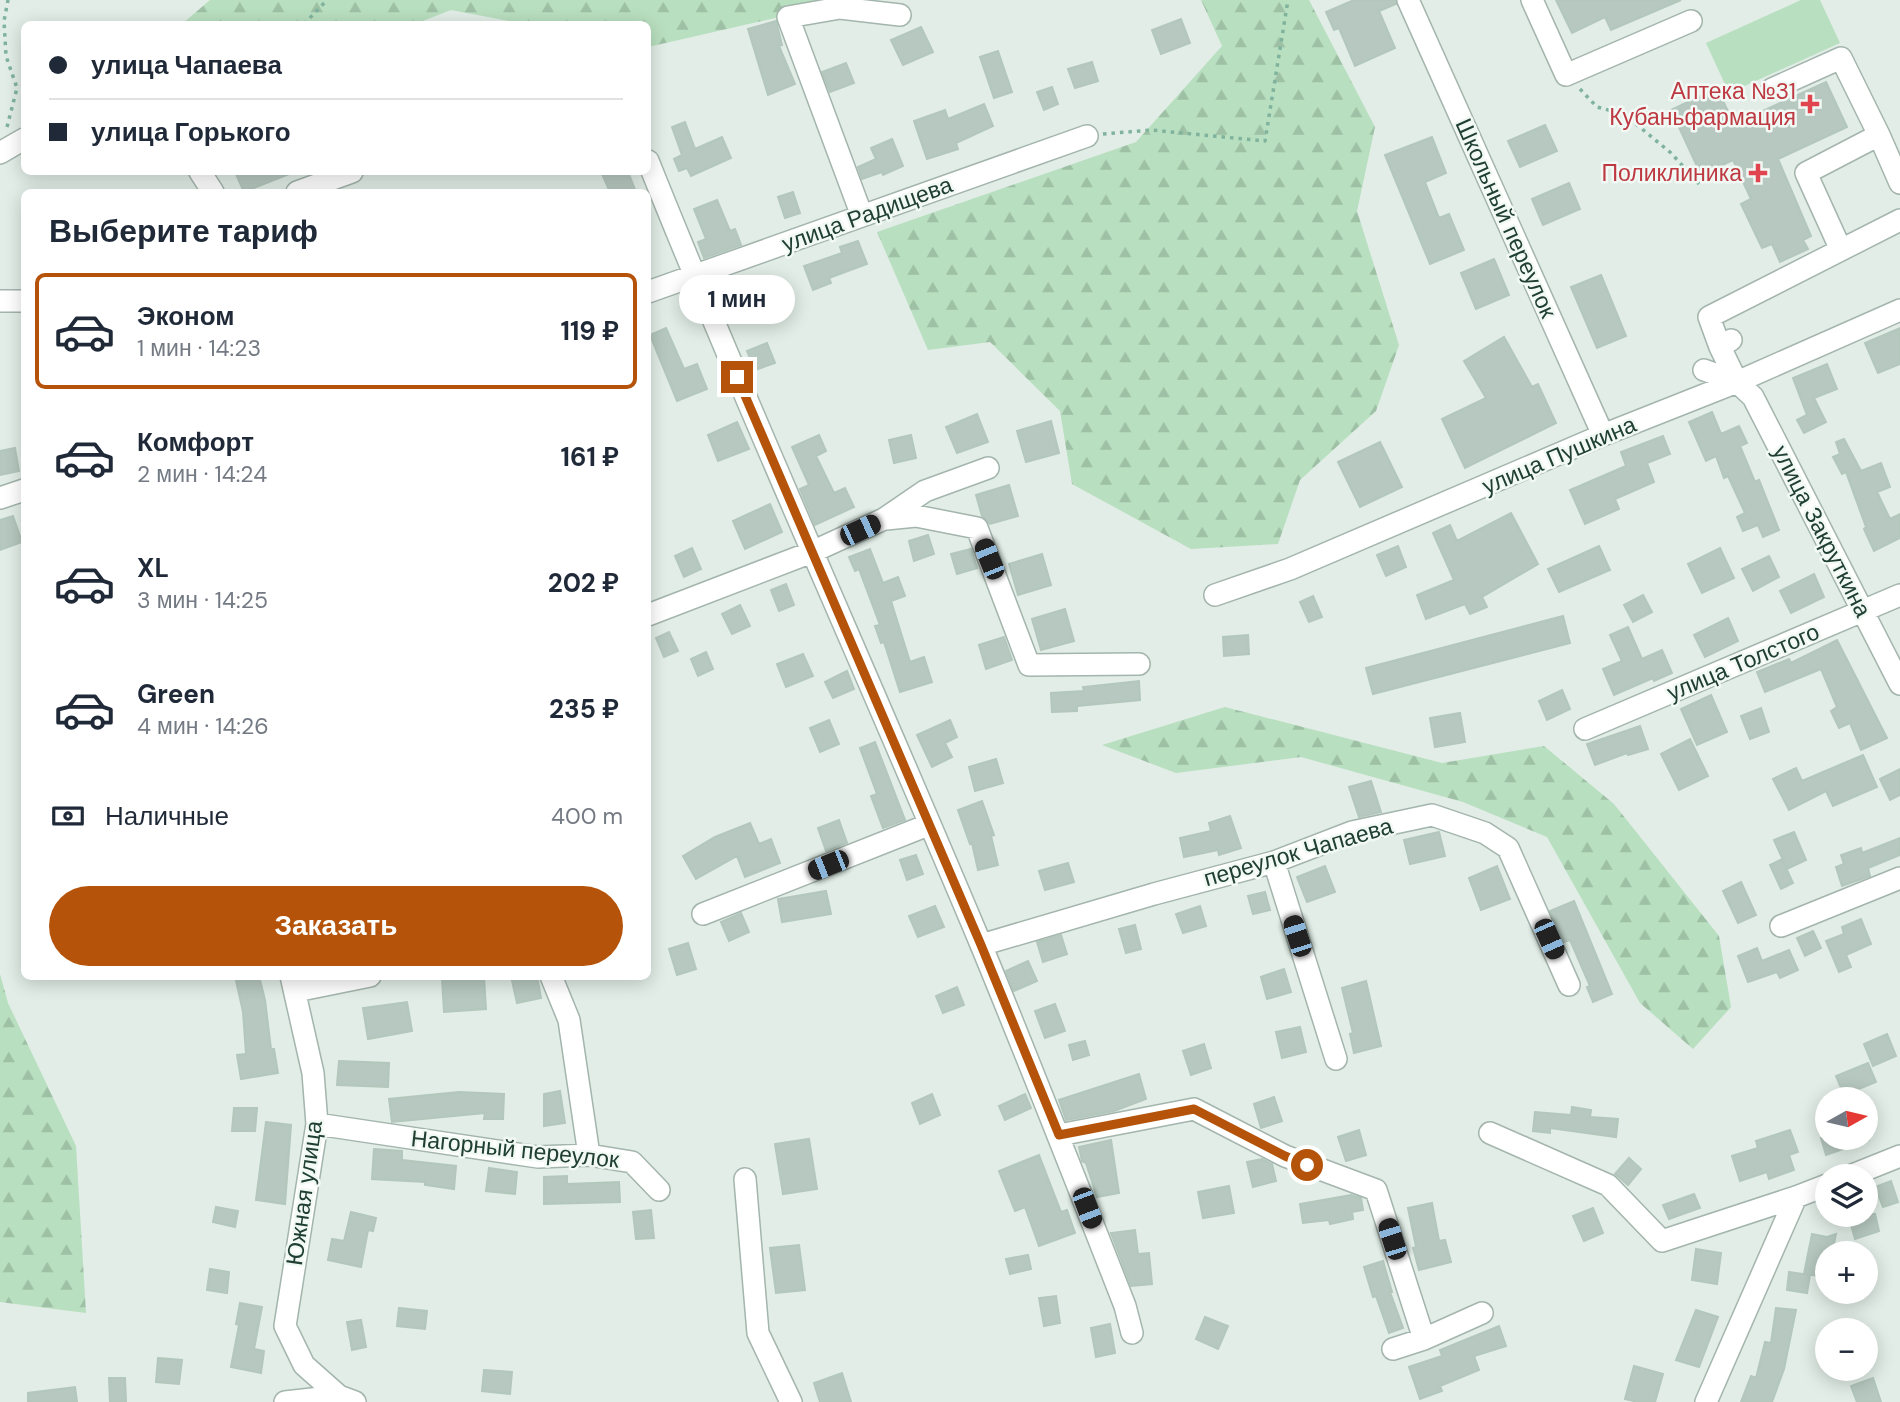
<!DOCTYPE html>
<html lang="ru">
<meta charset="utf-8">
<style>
:root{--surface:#fff;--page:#f6f6f7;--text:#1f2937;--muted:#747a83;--line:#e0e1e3;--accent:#b45309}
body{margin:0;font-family:"DM Sans",sans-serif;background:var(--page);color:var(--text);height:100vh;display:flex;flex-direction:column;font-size:26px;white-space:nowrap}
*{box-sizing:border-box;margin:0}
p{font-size:23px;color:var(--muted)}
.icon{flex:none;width:38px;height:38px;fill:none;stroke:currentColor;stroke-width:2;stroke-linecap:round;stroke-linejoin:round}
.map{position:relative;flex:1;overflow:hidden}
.side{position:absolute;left:21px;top:189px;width:630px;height:791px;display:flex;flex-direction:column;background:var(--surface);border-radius:10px;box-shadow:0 4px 18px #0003}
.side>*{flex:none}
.banner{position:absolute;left:21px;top:21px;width:630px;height:154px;border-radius:10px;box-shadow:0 4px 18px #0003;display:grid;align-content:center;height:154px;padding:0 28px;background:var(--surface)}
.needle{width:46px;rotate:82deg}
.fabs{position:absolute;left:1815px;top:1087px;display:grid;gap:14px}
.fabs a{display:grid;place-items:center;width:63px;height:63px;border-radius:50%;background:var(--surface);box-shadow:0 4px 18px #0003;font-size:35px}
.end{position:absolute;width:32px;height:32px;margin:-16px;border:9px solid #b45309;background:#fff;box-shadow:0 0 0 4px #fff}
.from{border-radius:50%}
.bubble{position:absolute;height:49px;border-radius:24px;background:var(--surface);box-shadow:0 4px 18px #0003;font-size:23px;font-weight:700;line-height:49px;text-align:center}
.car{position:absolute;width:21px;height:42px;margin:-21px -10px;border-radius:9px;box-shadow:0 0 5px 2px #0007;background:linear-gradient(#222 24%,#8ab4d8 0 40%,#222 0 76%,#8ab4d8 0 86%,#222 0)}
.banner b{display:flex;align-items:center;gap:24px;height:66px;font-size:26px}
.banner b+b{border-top:2px solid var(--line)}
.banner i{width:18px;height:18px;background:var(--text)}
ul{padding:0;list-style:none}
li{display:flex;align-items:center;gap:21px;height:116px;margin:0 14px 10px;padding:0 14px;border:4px solid transparent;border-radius:10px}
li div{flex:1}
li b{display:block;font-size:26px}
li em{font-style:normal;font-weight:700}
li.active{border-color:var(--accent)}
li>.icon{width:63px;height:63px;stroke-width:1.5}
h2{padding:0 28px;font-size:32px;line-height:84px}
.pay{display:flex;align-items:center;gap:18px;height:77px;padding:0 28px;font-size:26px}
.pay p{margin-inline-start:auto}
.cta{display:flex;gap:14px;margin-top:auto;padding:14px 28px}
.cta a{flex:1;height:80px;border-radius:42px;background:var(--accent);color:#fff;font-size:28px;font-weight:700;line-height:80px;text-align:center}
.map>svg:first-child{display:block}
.grass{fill:#b8dfbf}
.forest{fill:url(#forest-firs)}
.building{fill:#b6c8bf;stroke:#b3c7bc;stroke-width:2}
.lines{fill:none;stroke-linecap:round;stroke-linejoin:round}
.minor-casing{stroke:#a3b5ad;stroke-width:24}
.path{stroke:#7fb39d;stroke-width:3.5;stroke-dasharray:3.5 5;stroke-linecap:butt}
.minor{stroke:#fff;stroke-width:21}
.route{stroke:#b45309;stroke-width:9}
.health-dot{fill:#e0444e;stroke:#f2f9f5;stroke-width:2.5}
.labels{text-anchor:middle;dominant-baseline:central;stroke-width:5;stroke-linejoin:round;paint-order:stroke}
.health-label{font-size:23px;fill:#be3a42;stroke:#f2f9f5;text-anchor:end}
.street-label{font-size:23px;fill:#203f33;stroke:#f2f9f5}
</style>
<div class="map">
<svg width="1900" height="1402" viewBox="0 0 1900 1402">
<defs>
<pattern id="forest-firs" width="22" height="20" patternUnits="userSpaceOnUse" patternTransform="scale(1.75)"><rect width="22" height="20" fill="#b8dfbf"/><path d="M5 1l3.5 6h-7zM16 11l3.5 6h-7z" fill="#9ec0a5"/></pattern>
</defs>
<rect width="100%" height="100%" fill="#e1ede6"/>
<path class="grass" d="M1801,0H1820L1840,43L1729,93L1706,43Z"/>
<path class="forest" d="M210,0H854L648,47V24H524L451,10L415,24H182Z
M1201,0H1309L1375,127L1357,211L1399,345L1376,411L1300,480L1278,544L1191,549L1072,484L1060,411L990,342L928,350L877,232L1136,142L1222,46Z
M1225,707L1442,763L1544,746L1614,804L1719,936L1731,1007L1693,1049L1640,1003L1547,837L1463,802L1301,757L1176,773L1102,745Z
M0,974L8,1003L76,1146L86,1313L0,1302Z"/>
<path class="building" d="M1354,0H1395L1396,4L1379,11L1395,48L1355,66L1339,28L1334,30L1326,12Z
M1556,0H1681L1611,30L1605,17L1572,33Z
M1181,19L1190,43L1161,54L1152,30Z
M776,21L782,45L779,46L795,84L768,95L748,29Z
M921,27L933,52L903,65L891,40Z
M998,51L1012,92L994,98L980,57Z
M1092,62L1098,81L1075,88L1068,69Z
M846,63L854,83L830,92L822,72Z
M1826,82L1847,127L1778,159L1811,236L1803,240L1808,249L1780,262L1772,244L1762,248L1741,204L1751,199L1733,160L1701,175L1671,110L1717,88L1734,124Z
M1052,87L1058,104L1044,110L1037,92Z
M984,104L993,126L956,143L958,149L927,159L914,121L945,110L948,119Z
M685,122L695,149L722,137L731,158L691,176L687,168L679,171L674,159L682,155L672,127Z
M1545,125L1557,151L1520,167L1508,141Z
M1432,137L1446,173L1425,182L1439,218L1449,214L1464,250L1430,264L1385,155Z
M892,139L903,166L883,175L882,172L862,179L858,167L876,159L871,148Z
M235,172H294L244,192Z
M601,172H628L636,192H610Z
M1569,183L1580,209L1543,225L1532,199Z
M793,192L800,213L785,218L778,197Z
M717,200L730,231L735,229L741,245L704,258L698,242L706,239L694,209Z
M858,241L867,264L829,278L831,283L813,290L804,266L842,253L840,247Z
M1494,259L1509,295L1476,309L1461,273Z
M1601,275L1626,336L1597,348L1571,287Z
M752,279L761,302L732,314L723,291Z
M666,328L684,369L697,364L707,389L677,401L650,335Z
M1900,328V364L1878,373L1865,343Z
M1504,337L1532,387L1538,384L1556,423L1465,468L1442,419L1486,398L1464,361Z
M767,343L775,363L755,370L747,351Z
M1827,364L1837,389L1814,398L1826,422L1804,433L1797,420L1807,415L1793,378Z
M1712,412L1721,434L1739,426L1747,443L1740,446L1755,482L1759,480L1779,530L1763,537L1758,525L1743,531L1737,517L1745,513L1728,476L1724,478L1716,456L1706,461L1689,422Z
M977,414L988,442L957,453L946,427Z
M1051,421L1059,453L1026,462L1017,431Z
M737,422L749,449L718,461L708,435Z
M819,435L826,451L816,456L834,493L845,488L854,507L815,525L800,489L809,485L792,447Z
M911,435L916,458L894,463L889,440Z
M1663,436L1670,454L1647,463L1654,482L1615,499L1619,509L1585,524L1570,490L1626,466L1621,452Z
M1844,439L1861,471L1881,463L1890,487L1877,492L1890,519L1900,514V538L1874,551L1864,529L1866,527L1846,472L1842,474L1833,457L1840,454L1836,442Z
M1380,442L1402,487L1360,507L1338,462Z
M15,448L19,471L0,475V451Z
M1009,485L1018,516L990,524L982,516L976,495Z
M770,504L782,532L745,549L733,521Z
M1511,513L1538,564L1482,597L1487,607L1470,614L1465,604L1426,619L1417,595L1454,580L1433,533L1450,525L1457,541Z
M13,516L22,542L0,550V520Z
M928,535L934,554L914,561L909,541Z
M1398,546L1406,567L1386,576L1377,555Z
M1599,546L1610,570L1559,592L1548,569Z
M692,548L701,569L684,577L675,556Z
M1720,548L1734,578L1702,593L1688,564Z
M870,549L883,583L898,577L905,596L891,601L910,662L924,657L932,682L900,692L884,642L881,643L875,626L880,625L859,569L855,571L849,557Z
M971,549L977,568L957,574L951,554Z
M1042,554L1051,585L1018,595L1009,564Z
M1769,556L1779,577L1753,591L1742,569Z
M1814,574L1824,597L1791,613L1780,591Z
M786,584L794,605L779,611L771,590Z
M1643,595L1652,612L1633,622L1624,605Z
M1313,596L1322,617L1309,622L1300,602Z
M740,605L750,626L732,634L722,614Z
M1065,609L1074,641L1041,650L1032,619Z
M1563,616L1570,643L1373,694L1366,668Z
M1728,618L1738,641L1705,657L1694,635Z
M1628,627L1642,659L1662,650L1672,673L1654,681L1653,678L1614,695L1603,669L1622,661L1610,635Z
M669,632L678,651L664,657L656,638Z
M1248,635L1249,654L1224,656L1223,637Z
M1004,637L1012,660L986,669L979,645Z
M1837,640L1887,738L1861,750L1850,723L1839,728L1831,711L1837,707L1821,669L1765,692L1757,672L1789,659L1791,663Z
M706,652L713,669L698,676L691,659Z
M803,654L813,676L786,687L777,664Z
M847,671L854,689L833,698L825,682Z
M1139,681L1140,700L1077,706V711L1052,712L1051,693L1084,691L1083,687Z
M1562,690L1570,709L1547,720L1539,701Z
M1711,695L1727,732L1697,745L1681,709Z
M1761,708L1769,732L1750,739L1741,716Z
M1460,713L1465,742L1435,747L1430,718Z
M829,720L839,744L820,752L810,728Z
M950,720L957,737L945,743L952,757L932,767L917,735Z
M1640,726L1648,749L1628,755L1627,753L1595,765L1587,744Z
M1690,739L1708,776L1679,790L1661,754Z
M875,742L905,820L883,828L871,796L877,794L860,748Z
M1863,755L1877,787L1833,806L1826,791L1789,810L1773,779L1796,768L1802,781Z
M996,759L1003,783L975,791L969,767Z
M1900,769V795L1890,800L1880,779Z
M1371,781L1381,812L1359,817L1349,787Z
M982,801L994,835L991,836L998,865L978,870L972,843L970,844L958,810Z
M1230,816L1241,848L1219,855L1218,850L1184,857L1180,838L1211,831L1209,823Z
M839,820L847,843L826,851L818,828Z
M750,823L759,844L771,839L780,863L745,877L737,856L696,879L683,856L715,837Z
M1439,832L1445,856L1410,864L1404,840Z
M1794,832L1806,860L1787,869L1774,840Z
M1900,838V855L1868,868L1870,876L1842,886L1836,867L1844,864L1841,855L1861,848L1862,853Z
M916,855L923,874L907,880L900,860Z
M1782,859L1793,883L1781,889L1770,865Z
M1068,863L1074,882L1045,890L1039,871Z
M1325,866L1335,892L1307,902L1297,877Z
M1497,866L1510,899L1481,910L1469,878Z
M1741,882L1756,915L1738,923L1723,891Z
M826,891L831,914L782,922L778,899Z
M1265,892L1270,910L1253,914L1248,896Z
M1574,901L1612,994L1593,1002L1587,987L1590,986L1570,940L1564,942L1550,911Z
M935,906L944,927L918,937L909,916Z
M1200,906L1206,926L1183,933L1176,914Z
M741,913L749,932L729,941L721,922Z
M1861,919L1871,944L1846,955L1851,967L1839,972L1826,941L1844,934L1842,927Z
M1135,925L1141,949L1126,953L1119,929Z
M1813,931L1821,948L1805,956L1797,938Z
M1061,935L1067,954L1043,962L1037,942Z
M688,943L696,969L677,975L669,949Z
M1757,948L1762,961L1789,950L1798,970L1780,978L1777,972L1748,982L1738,956Z
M1028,961L1037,981L1014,991L1006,971Z
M1284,969L1291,992L1267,999L1261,977Z
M235,976H259L265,1000L271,1049H274L278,1073L241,1079L237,1055L246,1054L243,1012Z
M511,976H537L541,998L517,1003Z
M484,977L486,1009L444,1012L442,979Z
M1366,981L1381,1046L1354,1053L1350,1034L1353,1033L1342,988Z
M957,987L964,1005L943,1013L936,996Z
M407,1002L412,1031L368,1039L363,1008Z
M1055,1004L1065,1031L1045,1038L1035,1011Z
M1300,1027L1306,1052L1282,1058L1276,1032Z
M1887,1034L1896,1056L1873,1066L1864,1044Z
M1085,1041L1089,1055L1073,1060L1069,1045Z
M1204,1044L1211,1068L1191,1075L1183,1051Z
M339,1061L389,1063L388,1087L337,1085Z
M1868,1063L1876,1082L1844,1095L1836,1076Z
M1139,1074L1146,1099L1114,1111L1066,1120L1059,1100Z
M560,1091L565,1123L544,1126V1094Z
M459,1092L504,1094L503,1119H484L485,1113L392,1122L389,1099Z
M932,1094L940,1115L920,1124L912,1103Z
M1025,1094L1031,1108L1005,1120L999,1106Z
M1274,1097L1282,1121L1261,1128L1254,1104Z
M1572,1107L1591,1110L1590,1117L1618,1119L1616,1137L1550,1128V1133L1533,1131L1535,1112L1571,1115Z
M234,1108H257L255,1131H232Z
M266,1122L291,1125L285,1204L256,1200Z
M1359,1130L1366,1155L1346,1161L1338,1137Z
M1790,1130L1798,1152L1789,1155L1794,1170L1769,1179L1767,1172L1740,1181L1732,1156L1758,1148L1756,1141Z
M1821,1138H1869V1140L1826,1155Z
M809,1139L817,1189L783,1194L775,1144Z
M1111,1140L1119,1193L1097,1197L1086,1163L1082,1161L1079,1147Z
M374,1149L402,1151V1160L456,1166L454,1189L425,1185V1182L372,1179Z
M1039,1155L1061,1212L1067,1210L1075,1233L1039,1246L1025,1207L1015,1211L999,1171Z
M1629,1158L1641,1169L1628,1185L1615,1174Z
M1262,1159L1272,1164L1276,1181L1253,1187L1247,1162Z
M489,1168L517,1172L515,1194L486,1191Z
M567,1176V1184L619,1182L620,1202L544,1204V1177Z
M1891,1181L1898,1202L1883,1207L1875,1187Z
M1229,1186L1234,1213L1203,1218L1198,1192Z
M1694,1194L1700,1208L1669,1219L1663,1205Z
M1351,1195L1361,1198L1363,1210L1352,1212L1353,1219L1330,1224L1329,1220L1303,1223L1300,1204Z
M1432,1203L1439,1241L1445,1240L1451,1262L1419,1270L1413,1248L1416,1247L1408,1208Z
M216,1207L238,1211L235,1227L213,1222Z
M1593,1208L1603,1233L1584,1241L1573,1216Z
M651,1210L654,1238L636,1239L633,1212Z
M351,1212L376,1218L373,1231L368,1230L361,1267L328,1260L332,1239L344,1241Z
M1848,1214H1875L1879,1231L1855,1239Z
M1135,1230L1138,1254L1149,1253L1152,1284L1131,1286L1111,1233Z
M1812,1234L1827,1237L1836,1234L1832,1253H1827V1277L1804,1274Z
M799,1245L805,1290L776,1293L770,1248Z
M1696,1249L1721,1253L1717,1284L1692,1280Z
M1028,1255L1031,1269L1010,1274L1006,1259Z
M1383,1261L1392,1292H1390L1403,1328L1389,1333L1376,1296L1373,1297L1364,1267Z
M210,1269L229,1272L227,1293L207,1290Z
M1789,1272L1810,1275L1807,1293L1787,1290Z
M1056,1296L1060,1323L1044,1326L1039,1298Z
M240,1303L262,1307L254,1349L264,1351L261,1373L231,1367L239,1325L236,1324Z
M399,1308L427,1311L425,1329L397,1326Z
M1776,1308L1796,1310L1784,1369L1772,1402H1741L1751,1376L1756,1378L1765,1342L1771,1343Z
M1696,1310L1718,1317L1699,1367L1676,1360Z
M1205,1317L1228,1326L1218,1349L1196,1339Z
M361,1320L366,1347L352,1350L347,1322Z
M1110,1324L1115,1353L1096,1357L1091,1328Z
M1499,1326L1506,1346L1474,1356L1479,1370L1440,1386L1442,1391L1420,1399L1409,1367L1442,1356L1440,1350Z
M158,1358L182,1360L179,1384L156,1382Z
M1634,1366L1663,1374L1655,1402H1638L1625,1399Z
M484,1370L512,1372L510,1394L482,1391Z
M842,1373L851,1402H820L814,1383Z
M109,1378H125L126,1402H110Z
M1873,1378L1881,1402H1857L1851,1386Z
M75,1387L77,1402H28V1393Z"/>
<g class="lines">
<defs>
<path id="minor" d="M1408,0L1603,435
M1532,0L1566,75L1691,21
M1772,89L1841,58L1879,135
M0,153L24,139
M648,161C754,425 872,684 982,947C1031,1066 1078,1186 1125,1306L1132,1333
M200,172L213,192
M297,192L352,172
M862,216L788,17L840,8L900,15
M1841,250L1806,173L1879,135L1900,183
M648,292L1087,136
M0,301H24
M1731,340L1720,347L1737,382L1753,397L1900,684
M1720,347L1709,317L1900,220
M1704,370L1737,382
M0,498L24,490
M886,519L916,516L977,528L1029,665L1139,664
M1215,595L1290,569L1603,435L1737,382L1900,310
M648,615L812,552L884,519L925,491L988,468
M1585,729L1900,595
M1274,862L1336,1059
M703,914L928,825
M1781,926L1900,878
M981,945L1154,894L1274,862L1352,832L1432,815L1485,833L1508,848L1569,985
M291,976L313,1073L317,1124L285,1326L304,1365L339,1396L355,1402
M551,976L569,1020L589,1155
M296,991L370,976
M317,1124L538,1157L589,1155L632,1162L659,1190
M1490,1133L1608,1185L1662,1241L1796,1197L1827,1185
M1059,1135L1194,1109L1285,1156L1376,1190L1424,1339
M1850,1176L1900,1156
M745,1179L758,1333L791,1402
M1393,1349L1424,1339L1482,1313
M285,1402L339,1396
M1706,1402L1796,1197"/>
</defs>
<use href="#minor" class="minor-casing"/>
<path class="path" d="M304,24L327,0
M1580,89L1597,107L1624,114L1671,153L1699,184
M7,127L17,88L6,56L4,21L8,0
M1103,134L1151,130L1265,141L1288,0"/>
<use href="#minor" class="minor"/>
</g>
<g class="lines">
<path class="route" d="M737,377L981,945L1059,1135L1194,1109L1285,1156L1307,1165"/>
</g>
<g class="health-dot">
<path d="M1806.5 93.5h7v7h7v7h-7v7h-7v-7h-7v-7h7z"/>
<path d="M1754.5 162.5h7v7h7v7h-7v7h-7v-7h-7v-7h7z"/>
</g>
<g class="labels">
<g class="health-label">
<text x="1796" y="91">Аптека №31<tspan x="1796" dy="26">Кубаньфармация</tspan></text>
<text x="1742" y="173">Поликлиника</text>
</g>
<g class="street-label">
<text transform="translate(867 214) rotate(-20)">улица Радищева</text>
<text transform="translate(1506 218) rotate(66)">Школьный переулок</text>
<text transform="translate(1559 455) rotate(-23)">улица Пушкина</text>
<text transform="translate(1822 531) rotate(63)">улица Закруткина</text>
<text transform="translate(1743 662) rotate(-23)">улица Толстого</text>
<text transform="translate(1298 852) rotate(-16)">переулок Чапаева</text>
<text transform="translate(515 1149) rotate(6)">Нагорный переулок</text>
<text transform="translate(304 1193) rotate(-82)">Южная улица</text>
</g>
</g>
</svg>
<div class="fabs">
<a><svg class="needle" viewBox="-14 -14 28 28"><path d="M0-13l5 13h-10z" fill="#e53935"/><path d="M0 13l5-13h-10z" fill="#747a83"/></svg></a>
<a><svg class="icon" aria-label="layers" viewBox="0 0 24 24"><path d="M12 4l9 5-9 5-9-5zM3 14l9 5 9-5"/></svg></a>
<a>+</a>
<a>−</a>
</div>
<i class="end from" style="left:1307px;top:1165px"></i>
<i class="end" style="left:737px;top:377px"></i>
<div class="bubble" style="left:679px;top:275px;width:116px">1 мин</div>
<i class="car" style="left:860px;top:530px;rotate:65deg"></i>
<i class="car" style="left:989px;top:559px;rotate:338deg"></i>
<i class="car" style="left:828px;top:865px;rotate:248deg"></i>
<i class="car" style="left:1297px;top:936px;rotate:342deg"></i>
<i class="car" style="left:1549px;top:939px;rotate:156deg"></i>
<i class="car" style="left:1087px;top:1208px;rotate:159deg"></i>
<i class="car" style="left:1392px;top:1239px;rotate:342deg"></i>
<div class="banner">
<b><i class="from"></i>улица Чапаева</b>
<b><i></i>улица Горького</b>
</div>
<section class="side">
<h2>Выберите тариф</h2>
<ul>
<li class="active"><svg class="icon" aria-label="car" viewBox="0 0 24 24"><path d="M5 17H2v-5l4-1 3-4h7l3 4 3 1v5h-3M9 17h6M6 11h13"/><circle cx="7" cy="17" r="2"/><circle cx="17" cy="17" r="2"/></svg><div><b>Эконом</b><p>1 мин · 14:23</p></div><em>119 ₽</em></li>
<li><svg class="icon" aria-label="car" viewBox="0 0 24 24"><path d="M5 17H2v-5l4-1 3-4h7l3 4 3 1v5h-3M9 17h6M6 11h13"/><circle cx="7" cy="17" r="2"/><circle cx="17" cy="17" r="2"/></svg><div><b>Комфорт</b><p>2 мин · 14:24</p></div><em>161 ₽</em></li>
<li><svg class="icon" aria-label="car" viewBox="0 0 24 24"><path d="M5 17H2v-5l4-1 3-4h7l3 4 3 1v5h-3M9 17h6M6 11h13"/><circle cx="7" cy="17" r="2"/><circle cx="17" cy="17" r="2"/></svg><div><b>XL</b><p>3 мин · 14:25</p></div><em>202 ₽</em></li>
<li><svg class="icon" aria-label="car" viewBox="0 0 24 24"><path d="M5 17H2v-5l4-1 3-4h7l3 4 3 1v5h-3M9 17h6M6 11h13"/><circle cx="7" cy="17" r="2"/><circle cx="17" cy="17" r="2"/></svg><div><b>Green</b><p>4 мин · 14:26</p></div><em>235 ₽</em></li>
</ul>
<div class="pay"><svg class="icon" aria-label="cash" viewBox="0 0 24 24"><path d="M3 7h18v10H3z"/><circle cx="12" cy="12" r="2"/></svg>Наличные<p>400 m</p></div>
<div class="cta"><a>Заказать</a></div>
</section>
</div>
